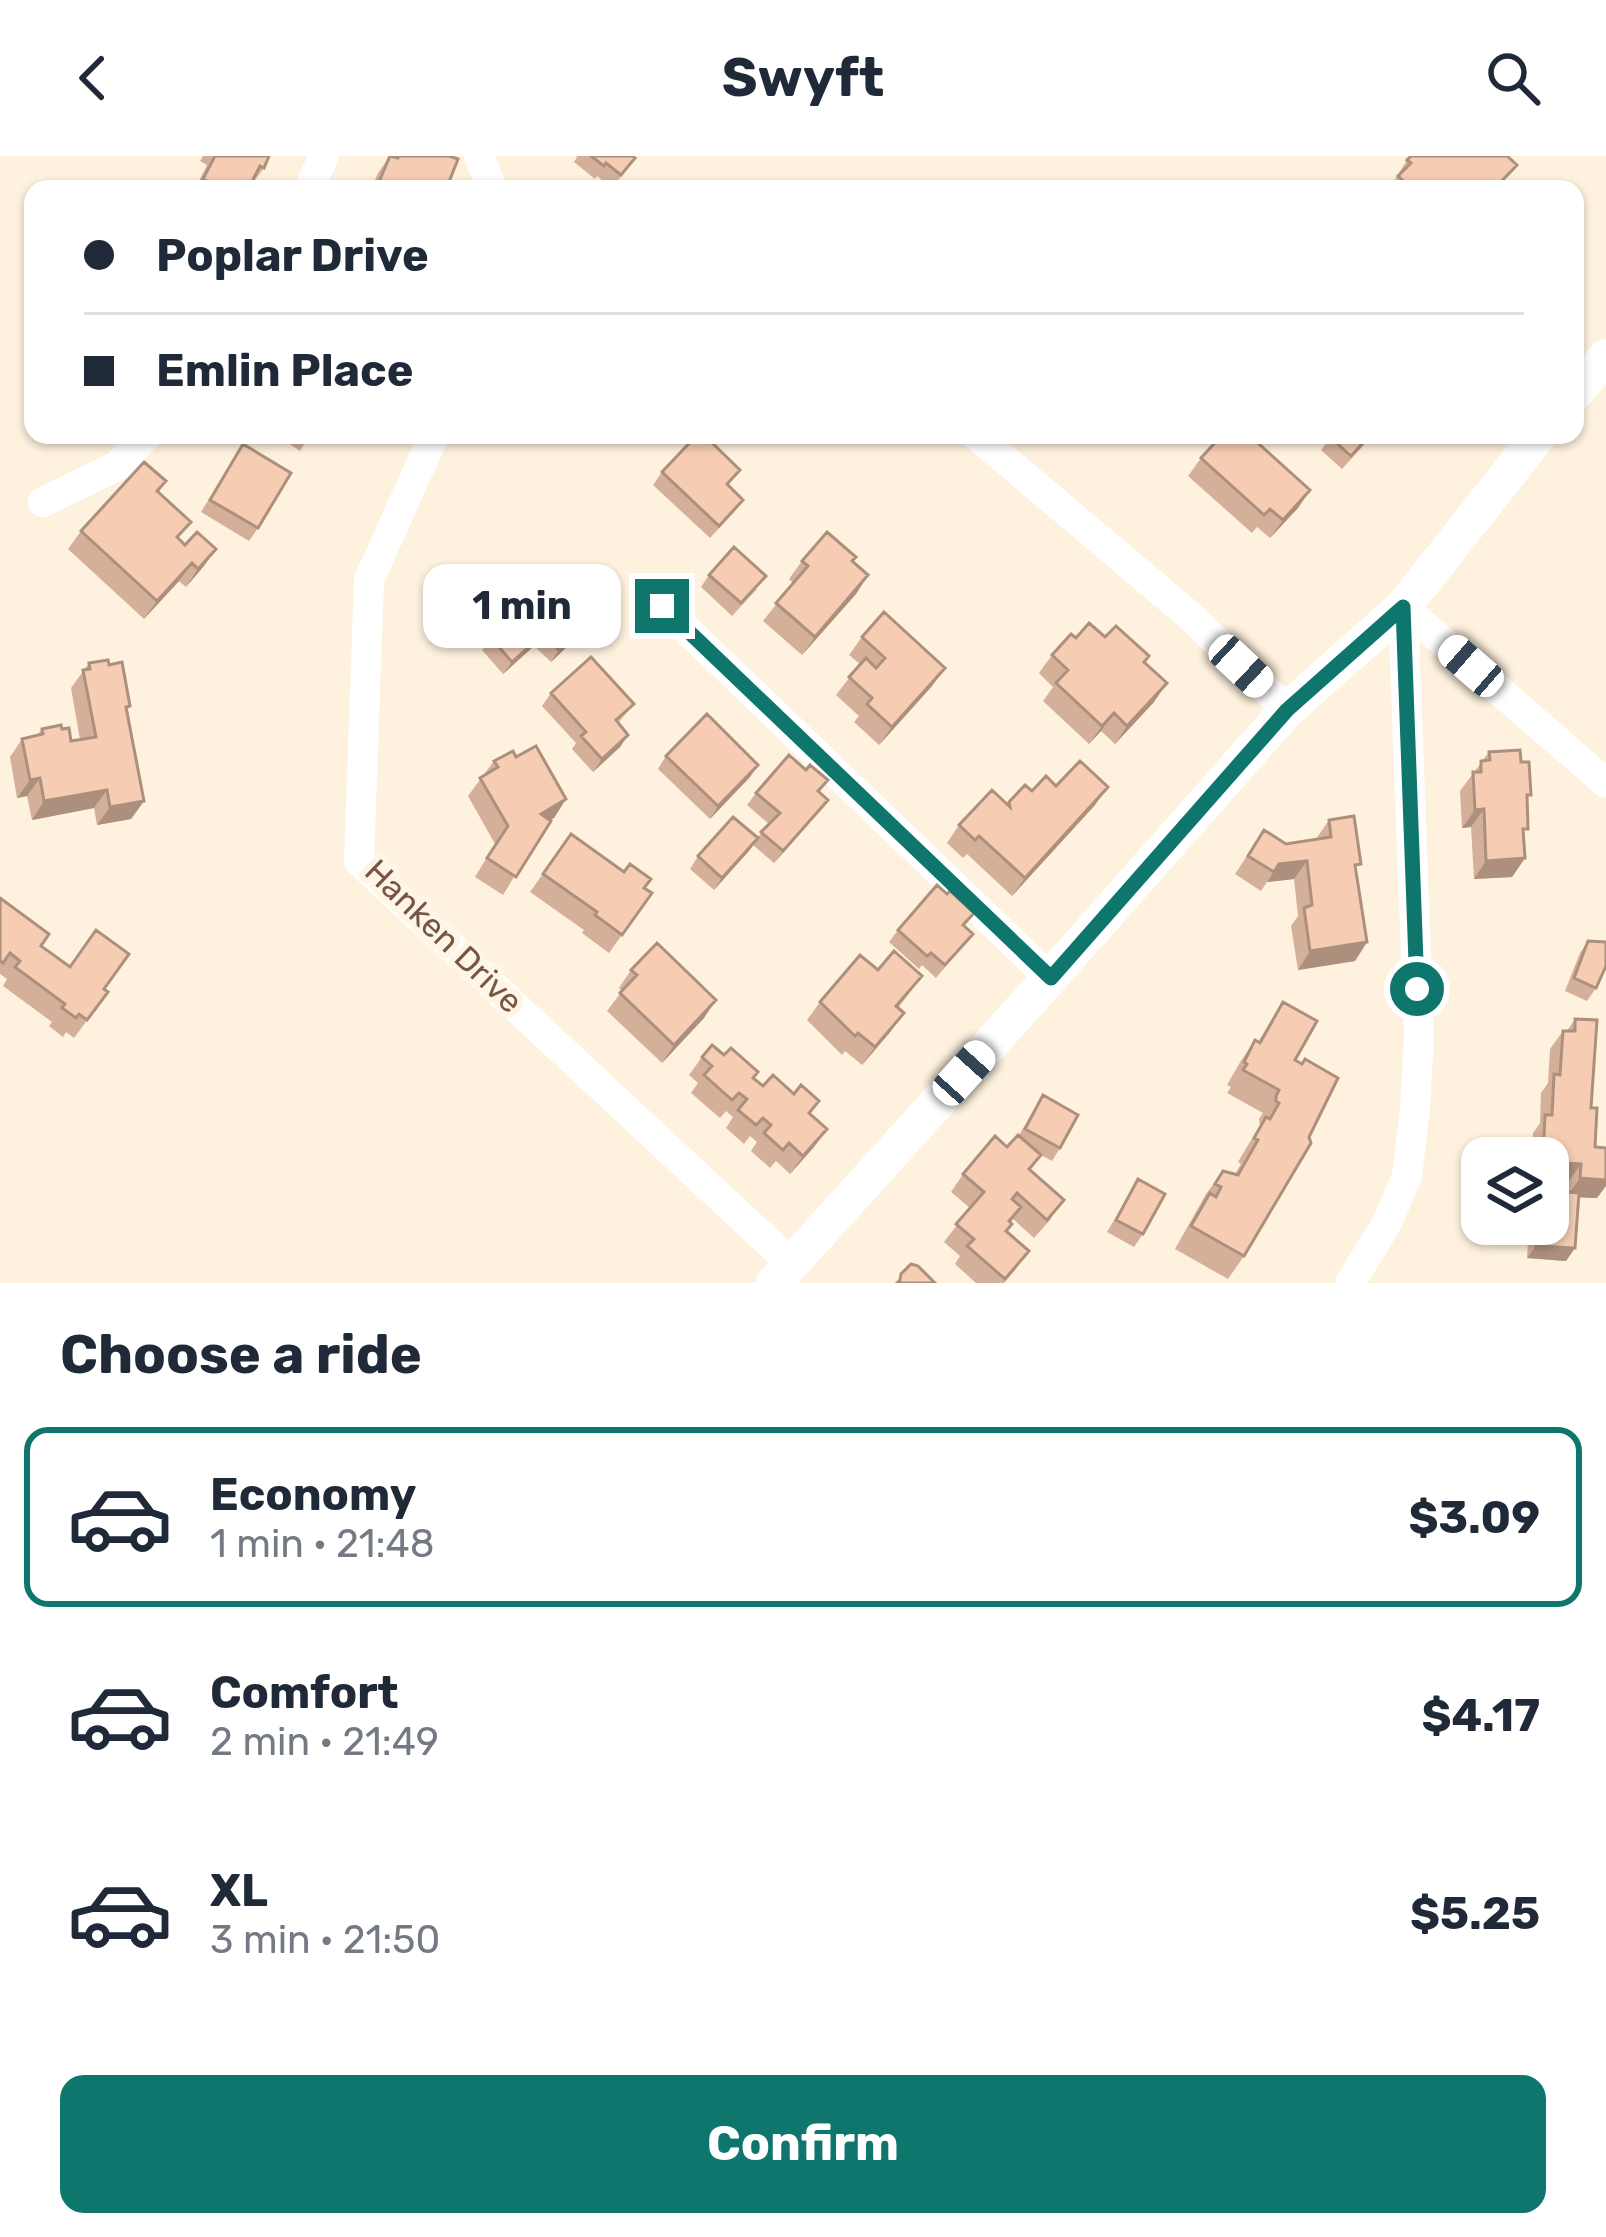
<!DOCTYPE html>
<meta charset="utf-8">
<style>
:root{--surface:#fff;--page:#f2f2f3;--text:#1f2937;--muted:#747a83;--line:#e0e1e3;--accent:#0f766e}
body{margin:0;font-family:Rubik,sans-serif;background:var(--page);color:var(--text);height:100vh;display:flex;flex-direction:column;font-size:45px;white-space:nowrap}
*{box-sizing:border-box;margin:0}
p{font-size:39px;color:var(--muted)}
.icon{flex:none;width:66px;height:66px;fill:none;stroke:currentColor;stroke-width:2;stroke-linecap:round;stroke-linejoin:round}
.map{position:relative;height:1127px;overflow:hidden}
.panel{display:flex;flex-direction:column;background:var(--surface);flex:1}
.panel>*{flex:none}
.banner{position:absolute;left:24px;top:24px;width:1560px;height:264px;border-radius:24px;box-shadow:0 3px 9px #0004;display:grid;align-content:center;height:264px;padding:0 60px;background:var(--surface)}
.controls{position:absolute;left:1461px;top:981px;display:grid;gap:24px}
.controls a{display:grid;place-items:center;width:108px;height:108px;border-radius:24px;background:var(--surface);box-shadow:0 3px 9px #0004;font-size:60px}
.end{position:absolute;width:54px;height:54px;margin:-27px;border:15px solid #0f766e;background:#fff;box-shadow:0 0 0 6px #fff}
.from{border-radius:50%}
.bubble{position:absolute;height:84px;border-radius:24px;background:var(--surface);box-shadow:0 3px 9px #0004;font-size:39px;font-weight:700;line-height:84px;text-align:center}
.car{position:absolute;width:36px;height:72px;margin:-36px -18px;border-radius:15px;box-shadow:0 0 9px 3px #0007;background:linear-gradient(#fff 24%,#345 0 40%,#fff 0 76%,#345 0 86%,#fff 0)}
.banner b{display:flex;align-items:center;gap:42px;height:114px;font-size:45px}
.banner b+b{border-top:3px solid var(--line)}
.banner i{width:30px;height:30px;background:var(--text)}
ul{padding:0;list-style:none}
li{display:flex;align-items:center;gap:36px;height:180px;margin:0 24px 18px;padding:0 36px;border:6px solid transparent;border-radius:24px}
li div{flex:1}
li b{display:block;font-size:45px}
li em{font-style:normal;font-weight:700}
li.selected{border-color:var(--accent)}
li>.icon{width:108px;height:108px;stroke-width:1.5}
h2{padding:0 60px;font-size:54px;line-height:144px}
.primary-button{display:flex;gap:24px;margin-top:auto;padding:24px 60px}
.primary-button a{flex:1;height:138px;border-radius:24px;background:var(--accent);color:#fff;font-size:48px;font-weight:700;line-height:138px;text-align:center}
header{display:flex;justify-content:space-between;align-items:center;height:156px;padding:0 60px;background:var(--surface);font-size:54px;font-weight:700}
.map>svg:first-child{display:block}
.lines{fill:none;stroke-linecap:round;stroke-linejoin:round}
.minor{stroke:#fff;stroke-width:30}
.tertiary{stroke:#fff;stroke-width:36}
.wall{fill:#d4b09a}
.shaded-wall{fill:#ac907d}
.building{fill:#f6cdb3;stroke:#ac907d;stroke-width:3}
.route{stroke:#0f766e;stroke-width:15}
.labels{text-anchor:middle;dominant-baseline:central;stroke-width:12;stroke-linejoin:round;paint-order:stroke}
.street-label{font-size:33px;fill:#765544;stroke:#fff5e6}
</style>
<header><svg class="icon" aria-label="back" viewBox="0 0 24 24"><path d="M15 5l-7 7 7 7"/></svg>Swyft<svg class="icon" aria-label="search" viewBox="0 0 24 24"><circle cx="10" cy="10" r="6"/><path d="M15 15l6 6"/></svg></header>
<div class="map">
<svg width="1606" height="1127" viewBox="0 0 1606 1127">
<rect width="100%" height="100%" fill="#fef1de"/>
<g class="lines">
<path class="minor" d="M479,0L492,33
M309,33L324,0
M434,279L369,424L359,705L792,1108
M976,279L1189,459L1287,554
M43,346L117,310L147,279
M662,450L1050,822
M1403,451L1606,627
M1350,1127L1387,1067L1407,1020L1415,953L1419,881L1403,451"/>
<path class="tertiary" d="M1575,237L1606,201
M774,1127L1050,822L1287,554L1403,451L1539,279"/>
</g>
<path class="wall" d="M203,0H269L264,12L248,33H195L207,9L200,5Z
M390,0H449L444,33H371L378,17Z
M576,0H632L626,14L612,32L597,20L595,23L574,6L577,1Z
M1407,4L1504,27L1498,33H1389Z
M277,279H310L300,295Z
M1324,279H1373L1342,313L1321,294L1329,283Z
M243,288L258,372L249,385L201,356Z
M1201,302L1310,334L1298,352L1270,382L1257,371L1252,377L1188,320Z
M662,316L728,330L734,356L710,382L653,329Z
M166,325L159,336L179,383L185,389L216,393L203,411L186,431L179,425L144,463L68,393L81,375Z
M802,405L852,406L868,419L856,438L802,499L763,465L793,427L789,423Z
M709,419L757,433L732,460L701,431Z
M543,432L572,459L574,484L551,506L534,490L503,518L482,494L491,482L509,465L500,454L509,442Z
M862,481L932,530L879,589L854,566L859,560L836,539L860,508L849,499Z
M1105,481L1145,506L1154,546L1115,588L1101,575L1089,588L1043,545L1053,531L1039,517L1052,499L1076,482Z
M89,507L130,550L127,555L144,645L131,663L97,669L94,652L32,664L27,640L17,642L10,601L22,583L37,579L42,573L71,585L80,584L71,532Z
M551,537L634,548L618,567L628,579L620,591L593,616L572,593L576,587L542,550Z
M1489,596L1527,645L1523,680L1525,702L1512,721L1474,723L1471,671L1462,672L1460,635Z
M666,600L750,621L710,663L658,613Z
M516,601L566,643L554,662L549,664L503,739L475,721L495,688L468,640L494,605Z
M1025,629L1032,635L1056,630L1095,649L1012,740L967,698L963,702L947,687L959,669L1008,648Z
M819,636L828,644L774,707L753,689L714,734L690,713L698,700L757,682L769,668L747,649L756,637Z
M1329,664L1356,715L1367,786L1355,805L1298,814L1291,770L1298,760L1294,723L1267,726L1261,735L1235,718L1264,674L1286,688L1316,683Z
M571,678L652,737L609,797L582,777L584,774L530,736Z
M0,742L41,790L108,836L74,882L66,876L63,881L49,870L52,866L3,830L7,823L0,818Z
M964,770L973,778L936,822L922,809L919,813L889,786L898,774Z
M1588,785L1596,832L1587,845L1565,835L1580,797Z
M631,814L704,862L662,907L607,855L622,835L619,832Z
M878,814L922,820L898,852L891,875L862,909L845,895L842,899L807,864L820,846Z
M1283,846L1295,904L1244,1100L1228,1123L1175,1093L1206,1038L1223,1015L1235,1018L1241,1008L1238,1006L1260,969L1259,963L1263,957L1227,937L1231,931L1227,929L1239,908L1255,884L1258,886Z
M1575,863L1591,952L1597,1042L1578,1041L1575,1092L1566,1105L1527,1102L1529,1068H1548L1567,1036L1568,1026L1548,1002H1531L1533,977L1540,967L1541,937L1548,927L1550,893L1563,875H1567Z
M702,901L754,923L763,930L819,945L810,958L814,991L790,1018L776,1005L770,1012L751,995L757,986L750,980L744,988L726,972L733,961L726,955L720,962L691,937L698,927L689,919Z
M1043,939L1060,992L1052,1005L1041,999L1030,1014L1051,1063L1034,1082L1013,1063L1007,1076L1016,1113L1004,1127H976L955,1108L960,1100L944,1086L970,1052L951,1036L963,1018L1007,991L1019,979Z
M1138,1023L1143,1078L1134,1091L1107,1076Z"/>
<path class="shaded-wall" d="M1310,334L1298,352L1270,382L1283,364Z
M216,393L203,411L186,431L198,413Z
M192,407L179,425L144,463L157,445Z
M868,419L856,438L802,499L815,481Z
M583,472L574,484L551,506L559,494Z
M543,478L534,490L503,518L512,506Z
M945,512L932,530L879,589L892,571Z
M1167,527L1154,546L1115,588L1127,570Z
M1114,557L1101,575L1089,588L1102,570Z
M628,579L620,591L593,616L602,603Z
M758,609L750,621L710,663L718,650Z
M40,622L27,640L17,642L30,624Z
M1108,631L1095,649L1012,740L1025,722Z
M107,634L94,652L32,664L44,645Z
M566,643L554,662L528,677L541,658Z
M828,644L819,656L774,707L783,695Z
M144,645L131,663L97,669L110,651Z
M1484,653L1471,671L1462,672L1475,654Z
M758,682L749,695L714,734L722,722Z
M1525,702L1512,721L1474,723L1486,705Z
M1307,705L1294,723L1267,726L1279,708Z
M1367,786L1355,805L1298,814L1310,795Z
M716,844L704,862L662,907L674,889Z
M904,857L891,875L862,909L875,891Z
M827,973L814,991L790,1018L803,1000Z
M1548,1006L1581,1008L1568,1026L1548,1025Z
M1580,1022L1606,1024V1030L1597,1042L1567,1041Z
M1536,1090L1575,1092L1566,1105L1527,1102Z"/>
<path class="building" d="M215,0H269L264,12L260,10L248,33H223L203,23Z
M390,0L398,2L399,0H449L458,3L449,26H442L443,33H376Z
M591,0H632L635,2L621,19L606,7L604,10Z
M1411,0H1507L1517,9L1494,33H1412L1398,20L1411,7L1407,4Z
M697,279H704L740,314L727,328L743,344L719,370L662,316Z
M1222,279H1249L1310,334L1283,364L1270,353L1264,359L1201,302Z
M1332,279H1370L1351,300L1330,281Z
M243,288L291,317L258,372L210,344Z
M144,306L166,325L157,335L191,366L177,381L185,389L197,376L216,393L198,413L192,407L157,445L81,375Z
M827,376L856,401L852,405L868,419L815,481L776,447L808,410L802,405Z
M734,391L766,420L741,447L709,419Z
M532,420L543,432L553,423L578,450L570,457L583,472L559,494L543,478L512,506L491,482L520,455L509,442Z
M884,456L945,512L892,571L867,548L872,542L849,521L866,502L876,512L885,502L862,481Z
M1089,467L1105,481L1116,470L1149,500L1144,506L1167,527L1127,570L1114,557L1102,570L1056,527L1068,514L1052,499L1071,478L1076,482Z
M591,501L634,548L616,564L628,579L602,603L581,580L586,576L551,537Z
M108,504L109,509L122,506L130,550L126,551L144,645L110,651L107,634L44,645L40,622L30,624L22,583L43,578L42,573L61,569L62,573L69,572L71,585L96,581L83,514L90,513L89,507Z
M707,558L758,609L718,650L666,600Z
M536,590L566,643L541,658L551,665L516,721L487,702L508,670L480,622L498,611L494,605L513,595L516,601Z
M1520,594L1521,606H1529L1531,639H1527L1528,673H1523L1525,702L1486,705L1484,653L1475,654L1473,616H1481V605L1490,604L1489,596Z
M789,599L806,614L810,609L828,624L818,635L828,644L783,695L761,676L780,657L756,637Z
M1080,605L1108,631L1025,722L979,680L975,684L959,669L992,634L1010,651L1009,646L1025,629L1032,635L1046,620L1056,630Z
M1354,660L1361,708L1355,709L1367,786L1310,795L1304,752L1312,749L1307,705L1279,708L1274,716L1248,700L1264,674L1286,688L1331,681L1329,664Z
M733,661L758,682L722,722L698,700Z
M571,678L624,716L630,708L651,723L644,732L652,737L622,779L595,759L597,756L543,718Z
M937,729L947,738L950,735L974,757L963,769L973,778L945,809L931,797L927,800L898,774Z
M0,742L49,778L41,790L70,811L96,774L129,798L104,833L108,836L87,864L79,858L76,862L62,852L65,848L15,811L20,805L10,797L3,807L0,805Z
M1588,785L1606,786V810L1596,832L1574,822Z
M657,787L716,844L674,889L620,837L637,819L631,814Z
M894,795L922,820L896,850L904,857L875,891L858,877L855,880L820,846L860,799L878,814Z
M1283,846L1317,865L1295,904L1302,908L1305,903L1338,922L1309,981L1311,987L1244,1100L1191,1070L1210,1037L1216,1041L1221,1031L1215,1028L1223,1015L1238,1019L1258,984L1254,982L1266,961L1270,963L1279,947L1276,945V940L1279,934L1243,914L1247,908L1244,906L1255,884L1260,887Z
M1575,863L1597,864L1591,952H1597L1595,991L1606,992V1024L1580,1022L1581,1008L1548,1006V1002H1543L1545,959H1552L1554,918L1560,919L1563,875H1575Z
M712,889L724,899L731,892L758,916L753,922L763,930L773,919L794,938L801,929L819,945L809,957L827,973L803,1000L789,987L783,994L764,977L771,969L763,962L756,969L738,954L747,943L739,937L732,944L704,919L712,910L702,901Z
M1043,939L1078,959L1060,992L1025,973Z
M1018,979L1041,999L1029,1013L1064,1044L1047,1064L1017,1037L1012,1043L1021,1051L1009,1065L1012,1068L1006,1075L1029,1095L1005,1123L967,1090L974,1083L956,1068L984,1036L963,1018L995,980L1007,991Z
M1138,1023L1165,1038L1143,1078L1116,1064Z
M1548,1034L1579,1037L1575,1092L1536,1090L1537,1068H1548Z
M911,1108L918,1110L935,1127H897L900,1124L901,1118Z"/>
<g class="lines">
<path class="route" d="M662,450L1051,822L1287,554L1403,451L1417,833"/>
</g>
<g class="labels">
<g class="street-label">
<text transform="translate(444 780) rotate(44)">Hanken Drive</text>
</g>
</g>
</svg>
<div class="controls">
<a><svg class="icon" aria-label="layers" viewBox="0 0 24 24"><path d="M12 4l9 5-9 5-9-5zM3 14l9 5 9-5"/></svg></a>
</div>
<i class="end from" style="left:1417px;top:833px"></i>
<i class="end" style="left:662px;top:450px"></i>
<div class="bubble" style="left:423px;top:408px;width:198px">1 min</div>
<i class="car" style="left:1241px;top:510px;rotate:133deg"></i>
<i class="car" style="left:1471px;top:510px;rotate:311deg"></i>
<i class="car" style="left:964px;top:917px;rotate:42deg"></i>
<div class="banner">
<b><i class="from"></i>Poplar Drive</b>
<b><i></i>Emlin Place</b>
</div>
</div>
<section class="panel">
<h2>Choose a ride</h2>
<ul>
<li class="selected"><svg class="icon" aria-label="car" viewBox="0 0 24 24"><path d="M5 17H2v-5l4-1 3-4h7l3 4 3 1v5h-3M9 17h6M6 11h13"/><circle cx="7" cy="17" r="2"/><circle cx="17" cy="17" r="2"/></svg><div><b>Economy</b><p>1 min · 21:48</p></div><em>$3.09</em></li>
<li><svg class="icon" aria-label="car" viewBox="0 0 24 24"><path d="M5 17H2v-5l4-1 3-4h7l3 4 3 1v5h-3M9 17h6M6 11h13"/><circle cx="7" cy="17" r="2"/><circle cx="17" cy="17" r="2"/></svg><div><b>Comfort</b><p>2 min · 21:49</p></div><em>$4.17</em></li>
<li><svg class="icon" aria-label="car" viewBox="0 0 24 24"><path d="M5 17H2v-5l4-1 3-4h7l3 4 3 1v5h-3M9 17h6M6 11h13"/><circle cx="7" cy="17" r="2"/><circle cx="17" cy="17" r="2"/></svg><div><b>XL</b><p>3 min · 21:50</p></div><em>$5.25</em></li>
</ul>
<div class="primary-button"><a>Confirm</a></div>
</section>
